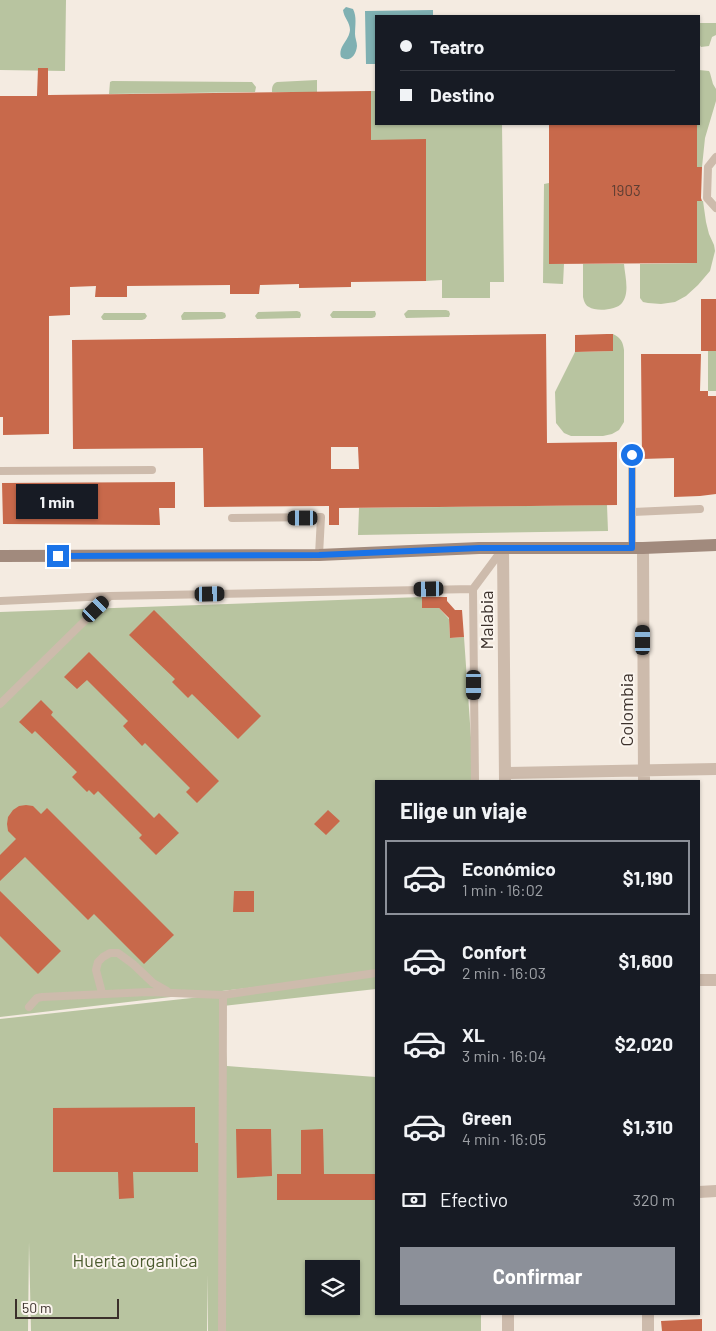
<!DOCTYPE html>
<html lang="es">
<meta charset="utf-8">
<style>
:root{--surface:#171b24;--page:#20242c;--text:#f1f3f6;--muted:#9ea1a6;--line:#363941;--accent:#8c9099}
body{margin:0;font-family:Barlow,sans-serif;background:var(--page);color:var(--text);height:100vh;display:flex;flex-direction:column;font-size:19px;white-space:nowrap}
*{box-sizing:border-box;margin:0}
p{font-size:16px;color:var(--muted)}
.icon{flex:none;width:28px;height:28px;fill:none;stroke:currentColor;stroke-width:2;stroke-linecap:round;stroke-linejoin:round}
.map{position:relative;flex:1;overflow:hidden}
.panel{position:absolute;left:375px;top:780px;width:325px;height:535px;display:flex;flex-direction:column;background:var(--surface);border-radius:0px;box-shadow:0 1px 4px #0004}
.panel>*{flex:none}
.banner{position:absolute;left:375px;top:15px;width:325px;height:110px;border-radius:0px;box-shadow:0 1px 4px #0004;display:grid;align-content:center;height:110px;padding:0 25px;background:var(--surface)}
.buttons{position:absolute;left:305px;top:1260px;display:grid;gap:10px}
.buttons a{display:grid;place-items:center;width:55px;height:55px;border-radius:0px;background:var(--surface);box-shadow:0 1px 4px #0004;font-size:25px}
.scale{position:absolute;left:15px;bottom:12px;width:104px;box-sizing:border-box;padding-left:5px;border:2px solid #3b302b;border-top:0;font-size:14px;line-height:18px;white-space:nowrap;color:#3b302b;-webkit-text-stroke:4px #fbf5ee;paint-order:stroke}
.end{position:absolute;width:22px;height:22px;margin:-11px;border:6px solid #1a73e8;background:#fff;box-shadow:0 0 0 2px #fff}
.from{border-radius:50%}
.bubble{position:absolute;height:35px;border-radius:0px;background:var(--surface);box-shadow:0 1px 4px #0004;font-size:16px;font-weight:700;line-height:35px;text-align:center}
.car{position:absolute;width:15px;height:30px;margin:-15px -8px;border-radius:6px;box-shadow:0 0 4px 1px #0007;background:linear-gradient(#222 24%,#8ab4d8 0 40%,#222 0 76%,#8ab4d8 0 86%,#222 0)}
.banner b{display:flex;align-items:center;gap:18px;height:48px;font-size:19px}
.banner b+b{border-top:1px solid var(--line)}
.banner i{width:12px;height:12px;background:var(--text)}
ul{padding:0;list-style:none}
li{display:flex;align-items:center;gap:15px;height:75px;margin:0 10px 8px;padding:0 15px;border:2px solid transparent;border-radius:0px}
li div{flex:1}
li b{display:block;font-size:19px}
li em{font-style:normal;font-weight:700}
li.on{border-color:var(--accent)}
li>.icon{width:45px;height:45px;stroke-width:1.5}
h2{padding:0 25px;font-size:22px;line-height:60px}
.pay{display:flex;align-items:center;gap:12px;height:55px;padding:0 25px;font-size:19px}
.pay p{margin-inline-start:auto}
.action{display:flex;gap:10px;margin-top:auto;padding:10px 25px}
.action a{flex:1;height:58px;border-radius:0px;background:var(--accent);color:#fff;font-size:20px;font-weight:700;line-height:58px;text-align:center}
.map>svg:first-child{display:block}
.green{fill:#b8c4a0;fill-rule:evenodd}
.water{fill:#7fb0b2}
.building{fill:#c8694b;fill-rule:evenodd}
.lines{fill:none;stroke-linecap:round;stroke-linejoin:round}
.service{stroke:#cdbbac;stroke-width:8}
.minor{stroke:#cdbbac;stroke-width:12}
.secondary{stroke:#a18a7d;stroke-width:12}
.route{stroke:#1a73e8;stroke-width:6}
.labels{text-anchor:middle;dominant-baseline:central;stroke-width:4;stroke-linejoin:round;paint-order:stroke}
.number-label{font-size:15px;fill:#5e3e33}
.street-label{font-size:18px;fill:#3b302b;stroke:#fbf5ee}
.park-label{font-size:18px;fill:#4a5a2e;stroke:#fbf5ee}
</style>
<div class="map">
<svg width="716" height="1331" viewBox="0 0 716 1331">
<rect width="100%" height="100%" fill="#f4ebe1"/>
<path class="green" d="M0,0H66L65,71L0,70Z
M699,23H716V35L712,37L709,46L701,47L699,44Z
M699,70L709,71L710,73L713,84L716,89V101L705,138L702,167H697V124H699Z
M317,80V92H272C272,88 272,84 277,82Z
M112,81L252,82L256,87L255,92L109,94L110,82Z
M371,91H376V124H502L504,282H490V298H442V280L426,281V140H371Z
M549,183V264H564L563,284L543,283L544,184Z
M697,201H703L706,222L709,234L714,245L715,251L710,271L698,285L686,296L675,302L661,304L648,303L643,302L640,298V264L697,263Z
M583,264H624C625,276 630,293 622,303C617,310 596,312 589,307C585,305 584,301 583,297Z
M408,310H446L449,311L450,314L449,317H446L406,318L404,314Z
M297,311L300,312L301,315L300,318H297L257,319L255,316L258,312Z
M333,311H375L376,314L375,317L372,318H332L330,315Z
M184,312H222L225,313L226,316L225,318L222,319L182,320L181,316Z
M104,313H145L147,316L145,319L142,320H103L101,317Z
M613,334C621,338 623,342 624,350V422L619,430L612,434L603,436H571L564,433L556,423L555,392L575,352L613,351Z
M708,351H716V391H708Z
M607,505L608,531L358,535L359,508Z
M422,597V608H439L449,619L450,638L464,637L474,781H376V973L0,1017V612Z
M376,975V989L223,1006L227,1066L376,1077V1314H481V1331H208L207,1274V1331H31L29,1242L28,1331H0V1019L219,995ZM314,1269H351V1306H314Z"/>
<path class="water" d="M346,7L353,9C357,17 355,25 355,34C355,38 357,42 357,46C356,56 349,63 341,57C338,46 349,41 350,30C350,22 344,18 343,10Z
M433,10V16H376V64H366L365,11Z"/>
<path class="building" d="M38,68H48V95L371,91V140L426,139V281L351,282V287L299,288V284L260,285L259,294H230V285L127,286V297H95L96,286L70,287V315L49,316V434L3,435V417H0V96H37Z
M549,124H697V167H702L701,198L702,201H697V263L549,264Z
M701,299H716V351H701Z
M546,334L547,443L617,442V505L339,508V525H329V506L204,507L203,448L73,449L72,340ZM331,447H358L359,469H331Z
M607,334H613V351L575,352V335Z
M641,354H701L700,391H708V396H716V494L700,496L674,497V458L642,459Z
M175,482V508H159L160,525L3,524L2,483Z
M422,597H447V601L455,610H462L464,637L450,638L449,618L439,608H422Z
M154,610L261,716L238,739L192,694L188,698L172,682L175,679L129,635Z
M89,652L219,781L197,803L186,792L190,788L145,743L142,746L123,726L128,721L87,680L77,689L64,677Z
M41,700L53,712L51,715L154,818L159,813L179,833L156,855L139,838L142,835L98,791L94,795L89,790L87,792L72,777L77,772L35,731L32,734L19,722Z
M26,805L33,806L41,814L47,808L174,935L144,964L94,914L88,920L25,857L0,881V855L16,839L8,831L7,824L8,817L13,810L19,806Z
M328,810L340,821L326,835L314,824Z
M0,891L61,951L38,974L0,936Z
M234,891H254V912H233Z
M195,1107V1143H198V1172H133L134,1198L119,1199L118,1172H53V1108Z
M236,1129H271L272,1176L237,1178Z
M323,1129L324,1174H376V1200H277V1174H301V1130Z
M702,1319V1331H662L661,1321Z"/>
<g class="lines">
<path class="service" d="M716,157L708,167L707,198L716,208
M632,455V548
M0,471L152,470
M633,512L700,509
M232,518L321,517L319,555
M473,589L475,781
M473,589L502,550
M110,596L473,589
M0,601L110,596L0,704
M102,993L96,970L98,962L103,957L110,953H118L133,964L153,983L167,991
M29,1007L37,998L42,997L148,992L223,995L376,973
M222,1331L223,995"/>
<path class="minor" d="M503,548L505,781
M643,548L644,781
M505,773L716,769
M699,980H716
M699,1192L716,1191
M508,1314V1331
M648,1314V1331"/>
<path class="secondary" d="M0,556L319,555L479,548H643L716,545"/>
</g>
<g class="lines">
<path class="route" d="M58,556L319,555L479,548H632V455"/>
</g>
<g class="labels">
<g class="number-label">
<text x="626" y="190">1903</text>
</g>
<g class="street-label">
<text transform="translate(486 620) rotate(-90)">Malabia</text>
<text transform="translate(626 710) rotate(-90)">Colombia</text>
</g>
<g class="park-label">
<text x="135" y="1260">Huerta organica</text>
</g>
</g>
</svg>
<div class="buttons">
<a><svg class="icon" aria-label="layers" viewBox="0 0 24 24"><path d="M12 4l9 5-9 5-9-5zM3 14l9 5 9-5"/></svg></a>
</div>
<div class="scale">50 m</div>
<i class="end from" style="left:632px;top:455px"></i>
<i class="end" style="left:58px;top:556px"></i>
<div class="bubble" style="left:16px;top:484px;width:82px">1 min</div>
<i class="car" style="left:303px;top:518px;rotate:270deg"></i>
<i class="car" style="left:429px;top:589px;rotate:269deg"></i>
<i class="car" style="left:210px;top:594px;rotate:89deg"></i>
<i class="car" style="left:96px;top:609px;rotate:46deg"></i>
<i class="car" style="left:643px;top:640px;rotate:0deg"></i>
<i class="car" style="left:474px;top:685px;rotate:180deg"></i>
<div class="banner">
<b><i class="from"></i>Teatro</b>
<b><i></i>Destino</b>
</div>
<section class="panel">
<h2>Elige un viaje</h2>
<ul>
<li class="on"><svg class="icon" aria-label="car" viewBox="0 0 24 24"><path d="M5 17H2v-5l4-1 3-4h7l3 4 3 1v5h-3M9 17h6M6 11h13"/><circle cx="7" cy="17" r="2"/><circle cx="17" cy="17" r="2"/></svg><div><b>Económico</b><p>1 min · 16:02</p></div><em>$1,190</em></li>
<li><svg class="icon" aria-label="car" viewBox="0 0 24 24"><path d="M5 17H2v-5l4-1 3-4h7l3 4 3 1v5h-3M9 17h6M6 11h13"/><circle cx="7" cy="17" r="2"/><circle cx="17" cy="17" r="2"/></svg><div><b>Confort</b><p>2 min · 16:03</p></div><em>$1,600</em></li>
<li><svg class="icon" aria-label="car" viewBox="0 0 24 24"><path d="M5 17H2v-5l4-1 3-4h7l3 4 3 1v5h-3M9 17h6M6 11h13"/><circle cx="7" cy="17" r="2"/><circle cx="17" cy="17" r="2"/></svg><div><b>XL</b><p>3 min · 16:04</p></div><em>$2,020</em></li>
<li><svg class="icon" aria-label="car" viewBox="0 0 24 24"><path d="M5 17H2v-5l4-1 3-4h7l3 4 3 1v5h-3M9 17h6M6 11h13"/><circle cx="7" cy="17" r="2"/><circle cx="17" cy="17" r="2"/></svg><div><b>Green</b><p>4 min · 16:05</p></div><em>$1,310</em></li>
</ul>
<div class="pay"><svg class="icon" aria-label="cash" viewBox="0 0 24 24"><path d="M3 7h18v10H3z"/><circle cx="12" cy="12" r="2"/></svg>Efectivo<p>320 m</p></div>
<div class="action"><a>Confirmar</a></div>
</section>
</div>
